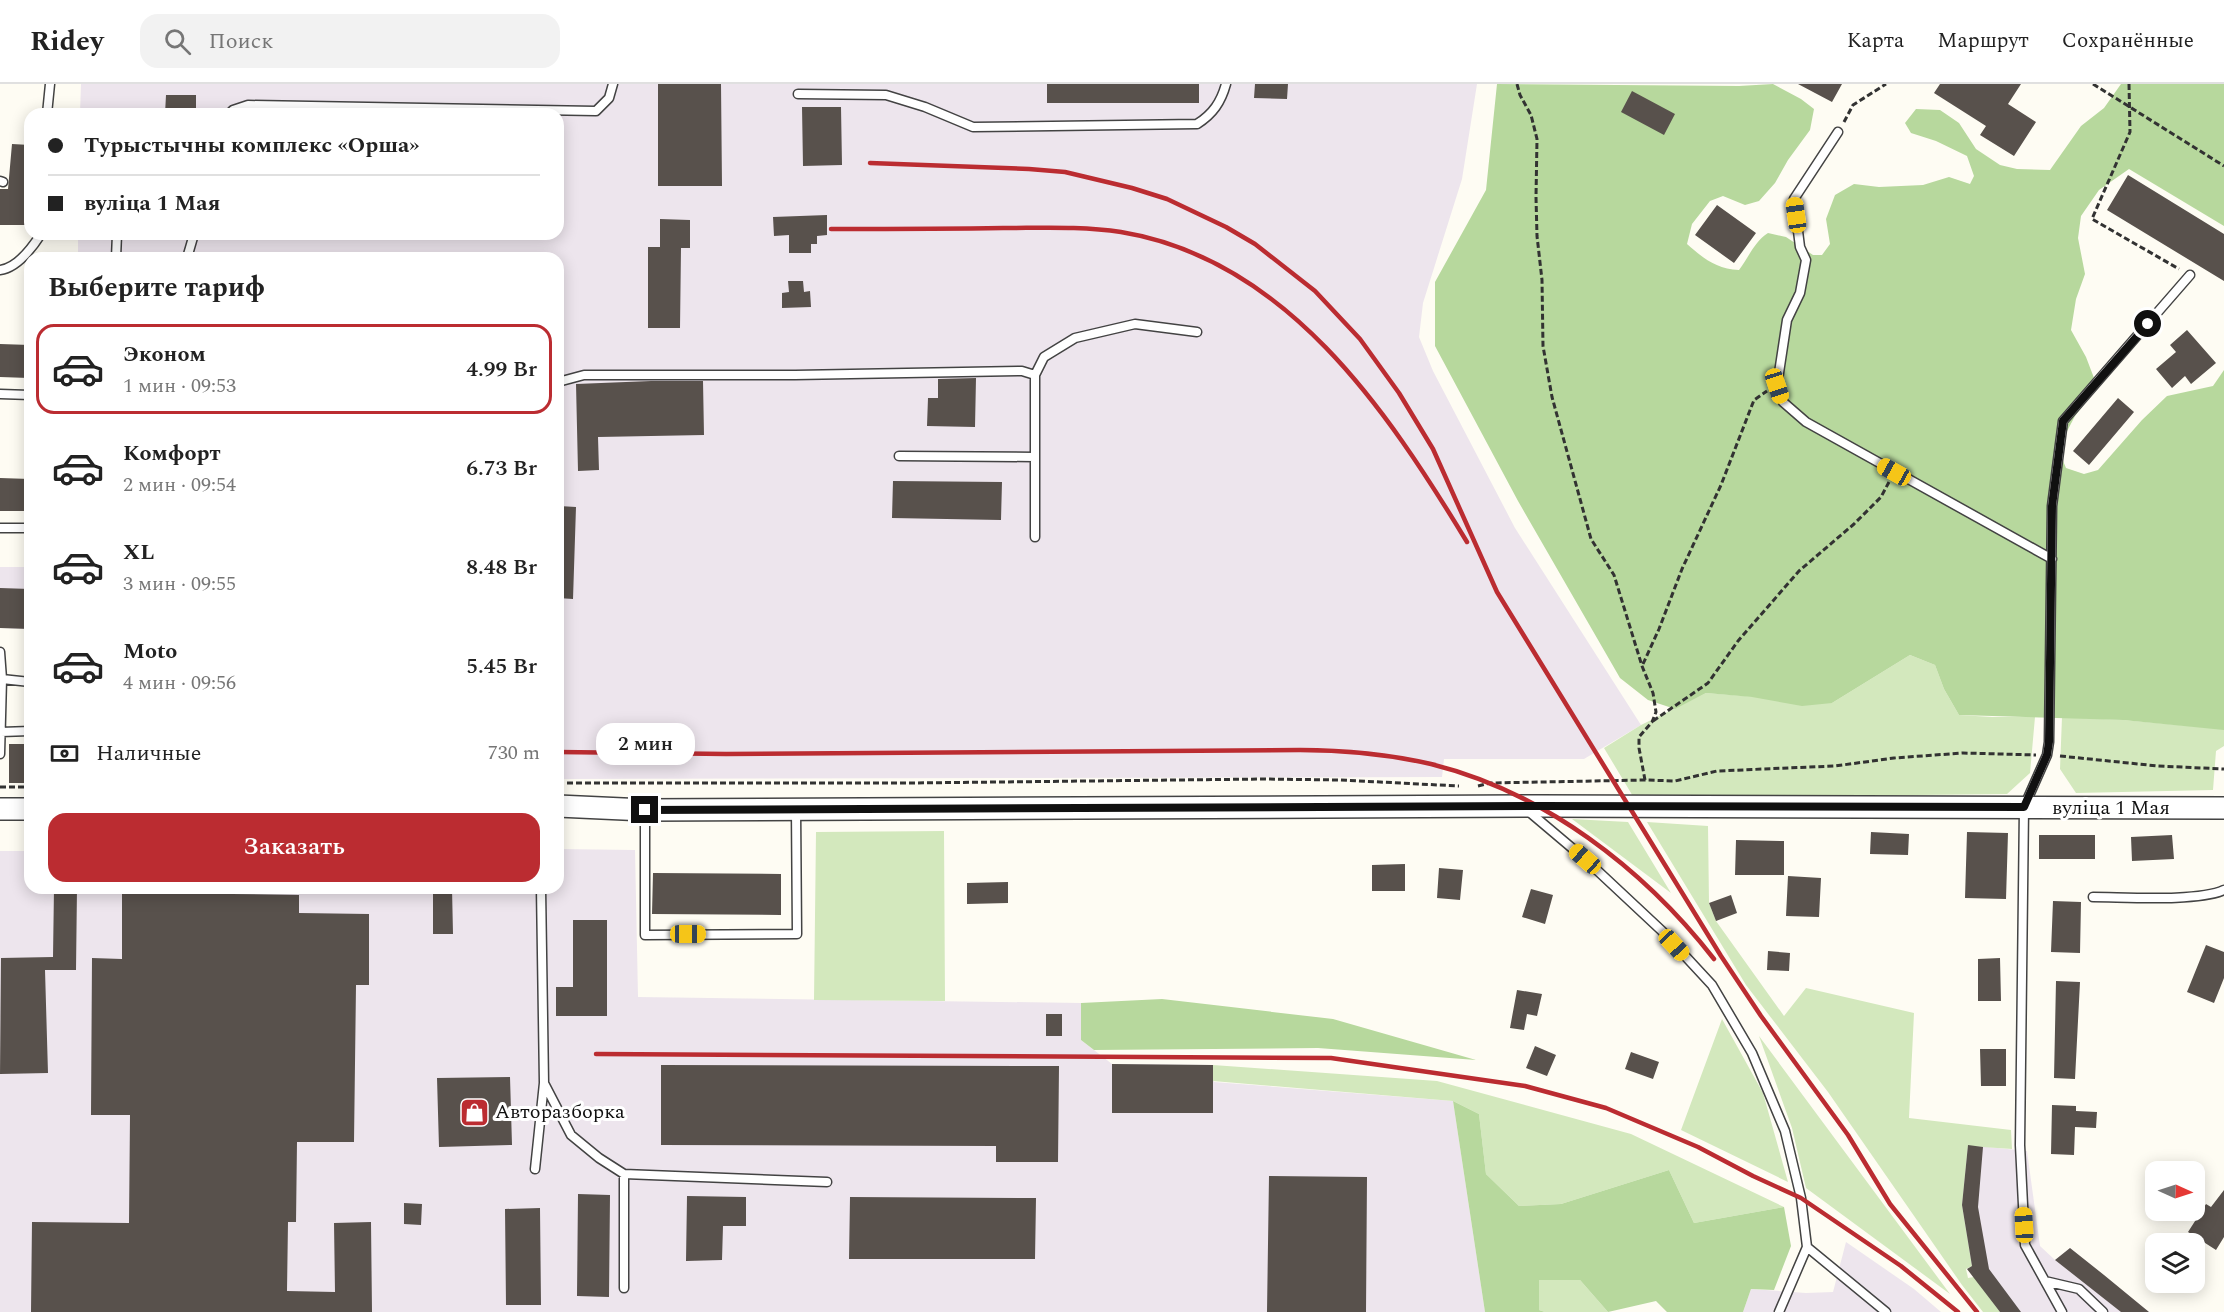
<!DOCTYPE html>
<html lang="ru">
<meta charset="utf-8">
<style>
:root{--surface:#fff;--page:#f2f2f2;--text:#222;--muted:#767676;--line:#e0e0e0;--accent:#bb2c31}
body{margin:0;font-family:Spectral,serif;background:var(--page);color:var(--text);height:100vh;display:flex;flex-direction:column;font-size:22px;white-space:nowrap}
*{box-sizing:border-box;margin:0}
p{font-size:20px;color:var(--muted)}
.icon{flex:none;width:33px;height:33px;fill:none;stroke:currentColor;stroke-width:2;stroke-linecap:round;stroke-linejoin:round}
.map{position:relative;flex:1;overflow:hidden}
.sheet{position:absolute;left:24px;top:168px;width:540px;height:642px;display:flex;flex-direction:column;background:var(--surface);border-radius:18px;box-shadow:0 3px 15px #0003}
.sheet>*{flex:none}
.guide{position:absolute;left:24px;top:24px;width:540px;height:132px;border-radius:18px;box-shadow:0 3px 15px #0003;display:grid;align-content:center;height:132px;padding:0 24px;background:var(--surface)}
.needle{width:39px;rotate:93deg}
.buttons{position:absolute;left:2145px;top:1077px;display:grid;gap:12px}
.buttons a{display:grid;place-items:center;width:60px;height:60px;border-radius:12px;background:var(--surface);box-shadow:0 3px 15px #0003;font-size:30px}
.end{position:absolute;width:27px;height:27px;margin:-14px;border:8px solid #101010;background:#fff;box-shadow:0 0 0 3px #fff}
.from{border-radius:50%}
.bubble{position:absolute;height:42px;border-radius:18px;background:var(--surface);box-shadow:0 3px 15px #0003;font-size:20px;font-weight:600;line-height:42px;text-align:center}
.car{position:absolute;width:18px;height:36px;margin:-18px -9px;border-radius:8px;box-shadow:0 0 4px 2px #0007;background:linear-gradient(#f5c518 24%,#345 0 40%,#f5c518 0 76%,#345 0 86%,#f5c518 0)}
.guide b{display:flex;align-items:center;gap:21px;height:57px;font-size:22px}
.guide b+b{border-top:2px solid var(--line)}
.guide i{width:15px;height:15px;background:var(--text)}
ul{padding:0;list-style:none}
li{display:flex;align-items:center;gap:18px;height:90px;margin:0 12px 9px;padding:0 12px;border:3px solid transparent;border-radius:18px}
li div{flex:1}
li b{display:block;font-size:22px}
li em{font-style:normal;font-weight:600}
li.selected{border-color:var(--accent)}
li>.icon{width:54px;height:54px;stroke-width:1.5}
h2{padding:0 24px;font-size:27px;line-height:72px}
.pay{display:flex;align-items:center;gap:15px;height:66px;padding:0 24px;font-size:22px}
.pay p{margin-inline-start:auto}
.cta{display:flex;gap:12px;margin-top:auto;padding:12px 24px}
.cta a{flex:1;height:69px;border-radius:18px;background:var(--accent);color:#fff;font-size:24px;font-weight:600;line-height:69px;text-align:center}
header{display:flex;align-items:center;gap:36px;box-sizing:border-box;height:84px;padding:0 30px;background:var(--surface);border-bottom:2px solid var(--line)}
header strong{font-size:28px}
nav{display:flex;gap:33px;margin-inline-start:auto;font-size:21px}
.search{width:420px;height:54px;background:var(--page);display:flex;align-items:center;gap:15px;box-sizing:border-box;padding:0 21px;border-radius:18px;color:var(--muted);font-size:22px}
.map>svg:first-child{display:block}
.industrial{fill:#ede5ed}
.green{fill:#d3e8bd}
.forest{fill:#b7d89d}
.building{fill:#58514c}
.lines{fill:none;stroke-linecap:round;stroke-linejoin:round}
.service-casing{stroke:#434343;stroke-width:11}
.tertiary-casing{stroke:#434343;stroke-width:24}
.path{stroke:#323232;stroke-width:3;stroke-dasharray:6 3;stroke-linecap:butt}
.service{stroke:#fff;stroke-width:8}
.tertiary{stroke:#fff;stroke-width:21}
.rail{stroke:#bb2c31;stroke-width:4.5}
.route{stroke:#101010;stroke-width:8}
.labels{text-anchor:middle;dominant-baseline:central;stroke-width:6;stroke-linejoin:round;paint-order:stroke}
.street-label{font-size:20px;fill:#101010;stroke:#fff}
.poi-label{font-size:20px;fill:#101010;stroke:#fff;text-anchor:start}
</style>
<header>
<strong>Ridey</strong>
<div class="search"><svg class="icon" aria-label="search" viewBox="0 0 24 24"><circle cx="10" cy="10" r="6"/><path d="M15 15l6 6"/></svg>Поиск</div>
<nav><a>Карта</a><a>Маршрут</a><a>Сохранённые</a></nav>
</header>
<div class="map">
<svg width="2224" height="1228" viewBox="0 0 2224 1228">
<rect width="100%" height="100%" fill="#fefcf3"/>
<path class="industrial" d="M81,0H1477L1462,95L1423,219L1419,253L1433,287L1515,444L1641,641L1584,675H1444L1442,693L558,695V174H78V150H558V30H80Z
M0,483H30V545L0,544Z
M558,765L635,766L638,913L1081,919V956L1112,980L1213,981L1214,998L1453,1017L1485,1228H0V767H30V804H558Z
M1968,1061L2027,1067L2040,1162L2055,1176L2070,1164L2149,1228H2000L1974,1193L1969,1170L1962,1121Z
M1846,1158L1914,1205L1941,1228H1743L1751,1205L1806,1209L1833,1208Z"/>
<path class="green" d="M1910,571L1935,581L1944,605L1959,631L1992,633H2035L2030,689L2007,710L1634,714L1604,664L1641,641L1706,609L1832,619Z
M2062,633L2123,636L2224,645V662L2216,667L2213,706L2076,709L2060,685Z
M1572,735L1628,738L1671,809Z
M1647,738L1708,742L1709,819L1716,837L1784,932L1806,904L1914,929L1909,1034L2011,1046L2012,1065L1968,1062L1962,1121L1972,1182L1966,1185L1968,1194L1974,1193L2000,1228H1983L1962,1201L1828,1008L1746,901Z
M944,747L945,917L814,916L816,748Z
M1722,935L1763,1009L1788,1098L1681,1046Z
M1759,952L1950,1210L1806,1104L1792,1044Z
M1213,981L1437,997L1631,1050L1784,1123L1694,1139L1669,1086L1561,1120L1519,1122L1486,1090L1479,1030L1453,1017L1213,997Z
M1539,1196H1580L1608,1228H1545L1539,1226Z"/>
<path class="forest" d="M1497,0L1739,2L1773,0L1801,15L1814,25L1810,46L1788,76L1775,99L1759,117L1745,121L1723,112L1710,117L1692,140L1687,160C1703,174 1716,185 1739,186C1749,173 1754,158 1768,149L1786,153L1813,171H1822L1830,160L1826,135L1835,111L1854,100L1879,103L1923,101L1949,93L1970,100L1974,92L1967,72L1936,57L1911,49L1905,39L1916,25L1940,26L1959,39L1976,65L2000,81L2017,85L2050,86L2081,42L2104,24L2121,0H2224V142L2129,85L2099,106L2081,132L2078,154L2085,190L2076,215L2071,246L2086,273L2094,294L2088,315L2075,332L2064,353L2061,372L2066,384L2084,390L2098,386L2142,336L2167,312L2213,302L2224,286V646L2123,636L1959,631L1944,605L1935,581L1910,571L1832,619L1802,622L1752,613L1706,609L1675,625L1648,616L1620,594L1518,417L1435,262V198L1486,106Z
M1162,915L1333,935L1476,976L1318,964L1094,966L1081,956V919Z
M1453,1017L1479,1030L1486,1090L1519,1122L1561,1120L1669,1086L1694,1139L1784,1123L1791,1162L1774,1206L1751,1205L1743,1228H1667L1656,1217L1608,1228L1580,1196H1539V1226L1545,1228H1485Z"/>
<path class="building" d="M658,0H721L722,102H658Z
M1047,0H1199V19H1047Z
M1255,0H1288L1287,15L1254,14Z
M1798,0H1842L1832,18Z
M1940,0H2021L2008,20L2036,38L2014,72L1980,51L1986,42L1934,9Z
M1632,7L1675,30L1664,51L1621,28Z
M166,11H196V30H165Z
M802,23H841L842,81L803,82Z
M12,60L30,61L27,105H30V141H0V105H8Z
M2128,91L2224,150V197L2107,126Z
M1717,121L1756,149L1734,179L1695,151Z
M827,131V151L817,152V160H811V169H789V151L774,152L773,133Z
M660,135L690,136V164H681L680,244H648V163H660Z
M788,197H803L804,208L810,207L811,223L782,224V209L789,208Z
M2187,246L2216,279L2191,300L2185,292L2172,304L2156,285L2176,268L2170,261Z
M0,260L30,261L29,294L0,293Z
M976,294L975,343L927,342L928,314H938V295Z
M651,297H703L704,351L598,353L599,386L578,387L576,300Z
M2118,314L2134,328L2089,381L2073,367Z
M0,394L30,395V427H0Z
M893,397L1002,398L1001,436L892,434Z
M559,422L576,423L573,515L558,514Z
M0,504L30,505V545L0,544Z
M9,660H30V699H9Z
M1871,748L1909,750L1908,771L1870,770Z
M1967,748L2008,749L2006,815L1965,814Z
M2039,751H2095V775H2039Z
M2172,751L2174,775L2132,777L2131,753Z
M1736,756L1784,757V791H1735Z
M1405,780V807H1372V781Z
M1439,784L1463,786L1460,816L1437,814Z
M653,789L781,790V831L652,830Z
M1788,792L1821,794L1819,833L1786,832Z
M1008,798V819L967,820V799Z
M54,804H77L76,886H45L48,989L0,990L1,874L53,873Z
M122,804H231V810L299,811V829L369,830V901H356L354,1058H297L296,1138H288L287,1207L335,1208L334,1139L371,1138L372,1228H31L32,1138L129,1139L130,1031H91L92,874L122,875Z
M433,804H452L453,850H433Z
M1531,805L1553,811L1545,840L1522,833Z
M1731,811L1737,829L1716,837L1709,819Z
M2053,817L2081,818L2080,869L2051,868Z
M573,836H607V932H556V903H573Z
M2206,861L2224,868V894L2214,919L2187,908Z
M1768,867L1790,869L1789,887L1767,886Z
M2000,874L2001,917H1978V875Z
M2056,897L2080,898L2075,995L2054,994Z
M1517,906L1542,910L1537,932L1527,930L1524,946L1510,944Z
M1046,930H1062V952H1046Z
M1535,962L1556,971L1547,992L1526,984Z
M1980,965H2006V1002H1981Z
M1631,968L1659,978L1653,995L1625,985Z
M1112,980L1213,981V1029H1112Z
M661,981L1059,982L1058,1078H996V1062L661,1061Z
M510,993L512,1061L439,1063L437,994Z
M2052,1021L2076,1022V1027L2097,1028L2096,1044L2075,1043L2074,1071L2051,1070Z
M1968,1061L1983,1063L1978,1123L1989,1185L2021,1228H2000L1967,1185L1972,1182L1962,1121Z
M1269,1092L1367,1093L1366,1228H1267Z
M2224,1106V1153L2216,1166L2188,1148L2206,1120L2211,1123Z
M578,1110L610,1111L609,1213L577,1212Z
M687,1112L746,1113V1142H723L722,1176L686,1177Z
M850,1113L1036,1114L1035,1175H849Z
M404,1119L422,1120L421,1141L404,1140Z
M540,1124L541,1221H506L505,1125Z
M2070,1164L2104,1191L2149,1228H2121L2055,1176Z"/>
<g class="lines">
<defs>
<path id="service" d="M798,10L886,11L925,23L973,43L1197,40C1213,30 1221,18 1226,0
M47,30L50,0
M229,30L233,26L248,21L596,27L609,14L613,0
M1838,48L1794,115L1800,163L1806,176L1800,209L1787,236L1777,302L1783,318L1806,338L2052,475
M0,97L3,98
M116,174L117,150
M187,174L194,150
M0,186C17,184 32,164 41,150
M1035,291L1044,273L1075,254L1135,240L1197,248
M558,298L584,291H795L1022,287L1035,291V453
M0,310L30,311
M899,372L1035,373
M0,444H30
M0,568L2,595L0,670
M2,595L30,598
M1,648L30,647
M645,726V851L797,850L796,725
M1527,726L1585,775L1662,847L1712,901L1752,969L1785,1047L1801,1114L1807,1163L1779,1228
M541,804L544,999L571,1051L599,1074L624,1090L827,1098
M2093,813C2125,813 2198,818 2224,806
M535,1085L544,999
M624,1090V1204
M1807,1163L1886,1228
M2045,1197L2079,1205L2103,1228
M2062,1228L2025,1161L2020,1061L2024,723L2047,671L2049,658L2052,422L2063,337L2190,191"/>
<path id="tertiary" d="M558,722L645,726L1538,722L2224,724
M0,725H30"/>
</defs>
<use href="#service" class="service-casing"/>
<use href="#tertiary" class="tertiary-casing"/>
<path class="path" d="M1517,0L1520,11L1531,31L1537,55L1536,113L1537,152L1542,196L1543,262L1552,313L1591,455L1614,491L1642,582L1653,609L1656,628L1652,638L1639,653V664L1645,696
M2093,0L2224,82
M2129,0L2130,48L2092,135L2179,185
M1844,38L1853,21L1886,0
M1643,580L1659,545L1682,485L1721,401L1754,316L1767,307
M1653,637L1708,599L1738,557L1799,487L1854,440L1881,413L1889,398
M2060,672L2158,682L2224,685
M558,699H911L1264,695L1340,696L1459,702
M1478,702L1490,699L1645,696L1675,697L1717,687L1835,682L1894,674L1963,669L2036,671
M0,703H30"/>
<use href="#service" class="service"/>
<use href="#tertiary" class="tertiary"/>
<path class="rail" d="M870,79L1029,85L1065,88L1132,104L1167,115L1226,143L1255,160L1315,207L1360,255L1399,309L1433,365L1497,508L1721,872L1761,932L1848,1051L1890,1120L1977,1228
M831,145C888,145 946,145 1003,144C1042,144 1082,142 1121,148C1286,175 1387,326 1467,458
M558,668L726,670L1300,666C1344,666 1387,670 1431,680C1544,708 1643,784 1714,875
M596,970L1331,974L1525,1002L1606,1024L1698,1063L1753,1092L1801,1114L1901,1182L1958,1228"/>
</g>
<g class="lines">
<path class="route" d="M645,726L1538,722L2024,723L2047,671L2049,658L2052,422L2063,337L2148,240"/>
</g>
<defs>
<symbol id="shop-square" viewBox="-11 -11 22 22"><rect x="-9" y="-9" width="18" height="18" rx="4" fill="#bb2c31" stroke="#fff"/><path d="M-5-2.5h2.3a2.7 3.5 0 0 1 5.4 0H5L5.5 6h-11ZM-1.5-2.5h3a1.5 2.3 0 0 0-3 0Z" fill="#fff"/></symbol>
</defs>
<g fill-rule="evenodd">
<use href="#shop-square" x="458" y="1012" width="33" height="33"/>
</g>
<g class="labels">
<g class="street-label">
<text x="2111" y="724">вуліца 1 Мая</text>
</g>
<g class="poi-label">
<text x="495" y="1028">Авторазборка</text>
</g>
</g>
</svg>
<div class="buttons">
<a><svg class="needle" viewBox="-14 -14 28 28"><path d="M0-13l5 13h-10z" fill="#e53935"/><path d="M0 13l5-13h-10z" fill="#767676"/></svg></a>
<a><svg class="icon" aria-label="layers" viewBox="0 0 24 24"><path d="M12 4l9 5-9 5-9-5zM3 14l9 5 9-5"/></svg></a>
</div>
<i class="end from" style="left:2148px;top:240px"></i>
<i class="end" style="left:645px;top:726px"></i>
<div class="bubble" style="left:596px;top:639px;width:99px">2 мин</div>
<i class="car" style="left:1796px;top:131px;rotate:352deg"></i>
<i class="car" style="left:1777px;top:302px;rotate:162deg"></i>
<i class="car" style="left:1894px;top:388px;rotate:299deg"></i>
<i class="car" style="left:1585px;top:775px;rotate:311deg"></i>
<i class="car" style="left:688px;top:850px;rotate:90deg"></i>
<i class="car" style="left:1674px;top:861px;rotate:137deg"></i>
<i class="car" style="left:2024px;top:1141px;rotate:357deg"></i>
<div class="guide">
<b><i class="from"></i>Турыстычны комплекс «Орша»</b>
<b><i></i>вуліца 1 Мая</b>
</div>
<section class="sheet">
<h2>Выберите тариф</h2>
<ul>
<li class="selected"><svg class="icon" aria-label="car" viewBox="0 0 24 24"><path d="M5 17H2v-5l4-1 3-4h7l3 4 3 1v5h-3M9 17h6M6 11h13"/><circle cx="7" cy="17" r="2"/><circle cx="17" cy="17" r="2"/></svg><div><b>Эконом</b><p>1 мин · 09:53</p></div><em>4.99 Br</em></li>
<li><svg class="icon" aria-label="car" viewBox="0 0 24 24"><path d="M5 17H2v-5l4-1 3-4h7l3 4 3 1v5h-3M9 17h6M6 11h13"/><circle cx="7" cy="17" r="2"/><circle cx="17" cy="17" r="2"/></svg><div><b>Комфорт</b><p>2 мин · 09:54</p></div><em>6.73 Br</em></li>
<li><svg class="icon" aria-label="car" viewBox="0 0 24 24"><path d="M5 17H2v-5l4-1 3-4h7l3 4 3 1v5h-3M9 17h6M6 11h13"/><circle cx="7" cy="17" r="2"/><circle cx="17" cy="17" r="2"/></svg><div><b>XL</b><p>3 мин · 09:55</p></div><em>8.48 Br</em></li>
<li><svg class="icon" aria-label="car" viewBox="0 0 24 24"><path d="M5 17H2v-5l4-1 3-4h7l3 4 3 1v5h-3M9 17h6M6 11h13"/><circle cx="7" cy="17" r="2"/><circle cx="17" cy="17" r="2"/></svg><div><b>Moto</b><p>4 мин · 09:56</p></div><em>5.45 Br</em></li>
</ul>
<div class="pay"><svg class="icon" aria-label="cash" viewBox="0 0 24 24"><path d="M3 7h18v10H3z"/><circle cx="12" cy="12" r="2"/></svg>Наличные<p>730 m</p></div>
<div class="cta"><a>Заказать</a></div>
</section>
</div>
